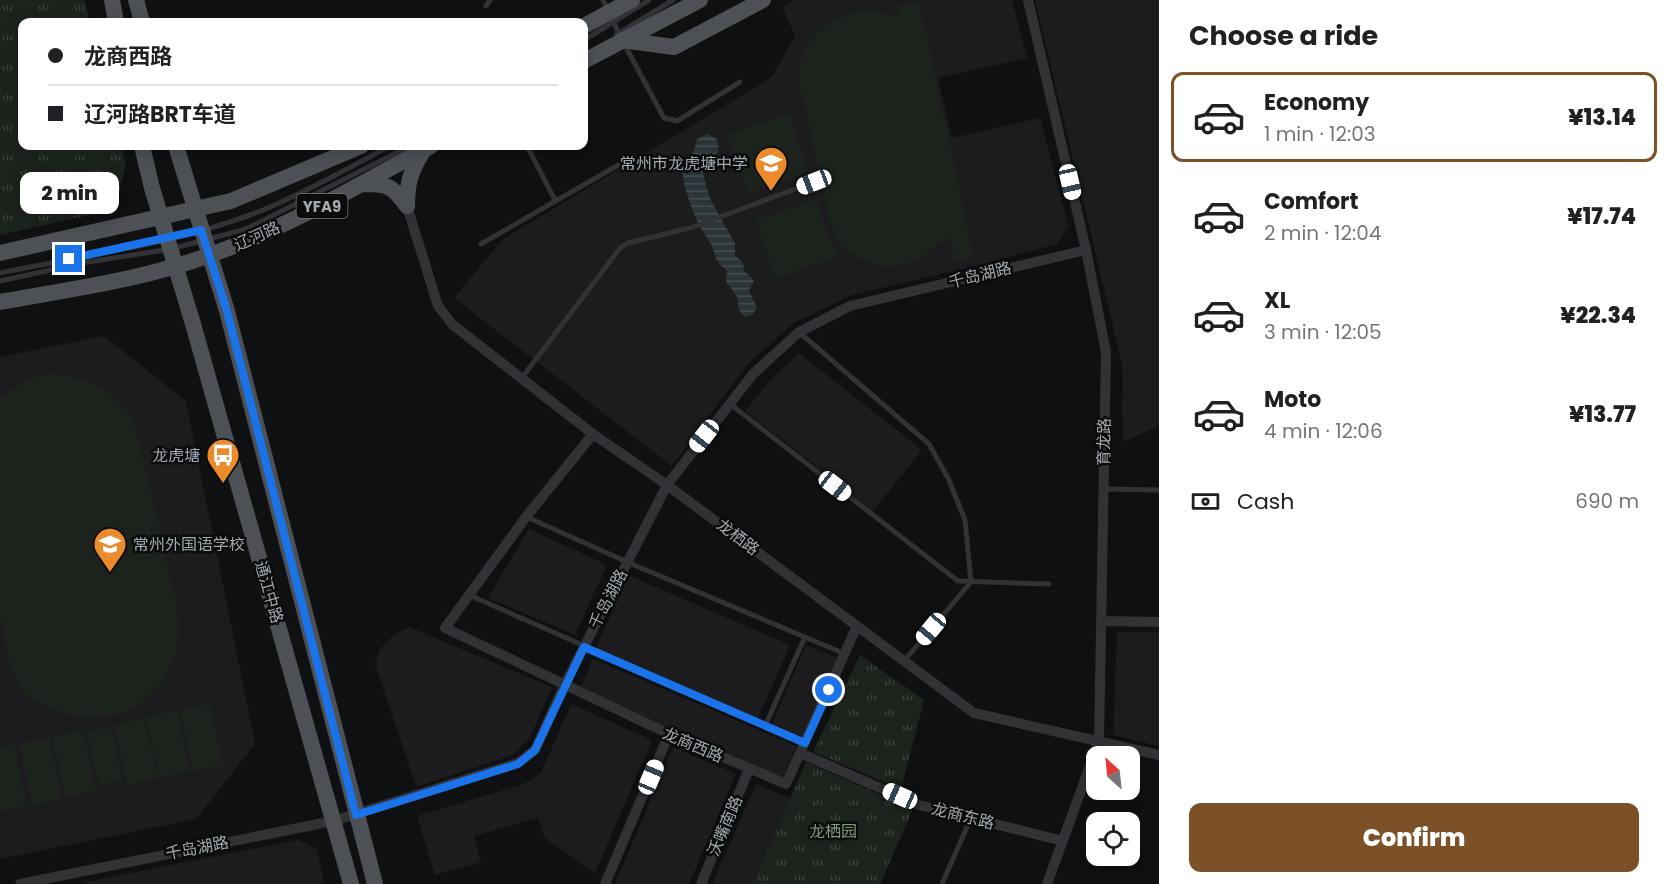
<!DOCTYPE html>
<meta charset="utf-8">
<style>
:root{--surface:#fff;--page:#f6f6f6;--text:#202124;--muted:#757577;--line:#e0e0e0;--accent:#7c5128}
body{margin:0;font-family:Poppins,"Noto Sans SC",sans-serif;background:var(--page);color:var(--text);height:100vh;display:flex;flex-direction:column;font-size:22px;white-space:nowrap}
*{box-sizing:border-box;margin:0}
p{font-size:20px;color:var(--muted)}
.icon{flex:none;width:33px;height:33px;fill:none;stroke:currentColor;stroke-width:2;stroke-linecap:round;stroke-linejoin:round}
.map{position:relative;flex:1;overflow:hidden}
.details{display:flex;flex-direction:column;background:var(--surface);width:510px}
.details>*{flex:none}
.guide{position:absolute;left:18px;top:18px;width:570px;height:132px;border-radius:12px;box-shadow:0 3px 15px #0003;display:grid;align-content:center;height:132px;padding:0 30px;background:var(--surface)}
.needle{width:39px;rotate:333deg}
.tools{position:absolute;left:1086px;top:746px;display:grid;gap:12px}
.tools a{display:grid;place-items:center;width:54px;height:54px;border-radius:12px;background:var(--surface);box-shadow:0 3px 15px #0003;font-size:30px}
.end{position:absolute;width:27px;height:27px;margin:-14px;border:8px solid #1a73e8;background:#fff;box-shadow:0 0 0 3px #fff}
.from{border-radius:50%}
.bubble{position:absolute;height:42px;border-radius:12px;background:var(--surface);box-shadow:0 3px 15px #0003;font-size:20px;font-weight:800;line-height:42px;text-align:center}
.car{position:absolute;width:18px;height:36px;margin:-18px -9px;border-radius:8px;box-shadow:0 0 4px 2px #0007;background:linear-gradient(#fff 24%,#345 0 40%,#fff 0 76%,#345 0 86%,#fff 0)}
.guide b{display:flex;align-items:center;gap:21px;height:57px;font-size:22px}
.guide b+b{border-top:2px solid var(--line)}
.guide i{width:15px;height:15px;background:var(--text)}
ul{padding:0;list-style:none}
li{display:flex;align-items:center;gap:18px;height:90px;margin:0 12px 9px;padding:0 18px;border:3px solid transparent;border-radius:12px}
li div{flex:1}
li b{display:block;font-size:22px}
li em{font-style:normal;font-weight:800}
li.selected{border-color:var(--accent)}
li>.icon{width:54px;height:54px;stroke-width:1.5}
h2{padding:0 30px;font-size:27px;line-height:72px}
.pay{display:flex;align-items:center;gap:15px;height:66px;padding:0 30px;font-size:22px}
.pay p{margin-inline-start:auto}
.cta{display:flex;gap:12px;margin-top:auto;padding:12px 30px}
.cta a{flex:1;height:69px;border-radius:12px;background:var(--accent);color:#fff;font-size:24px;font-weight:800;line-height:69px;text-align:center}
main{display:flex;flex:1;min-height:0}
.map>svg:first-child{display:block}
.built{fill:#1c1c1e}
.grass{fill:#1c231c}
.park{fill:url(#park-tufts)}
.water{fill:url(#water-rules)}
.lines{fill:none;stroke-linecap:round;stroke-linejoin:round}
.service{stroke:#313236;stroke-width:5}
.minor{stroke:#313236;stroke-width:10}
.primary{stroke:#4d5055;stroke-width:16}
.route{stroke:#1a73e8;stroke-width:8}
.labels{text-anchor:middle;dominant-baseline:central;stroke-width:5;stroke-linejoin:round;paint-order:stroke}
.shield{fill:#0b0b0c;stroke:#747a80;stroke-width:1.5}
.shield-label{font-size:15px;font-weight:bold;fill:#a1a9b1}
.poi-label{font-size:16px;fill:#a1a9b1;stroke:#0b0b0c;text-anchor:end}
.street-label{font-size:16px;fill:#a1a9b1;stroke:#0b0b0c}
.park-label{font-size:16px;fill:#7c9c78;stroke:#0b0b0c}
</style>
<main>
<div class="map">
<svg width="1159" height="884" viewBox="0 0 1159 884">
<defs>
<pattern id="park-tufts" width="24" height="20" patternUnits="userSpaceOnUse" patternTransform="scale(1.5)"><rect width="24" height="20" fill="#1c231c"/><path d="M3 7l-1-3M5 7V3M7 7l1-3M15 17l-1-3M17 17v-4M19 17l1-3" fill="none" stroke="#3a403b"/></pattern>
<pattern id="water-rules" width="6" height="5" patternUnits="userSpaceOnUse" patternTransform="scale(1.5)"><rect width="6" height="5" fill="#2a3439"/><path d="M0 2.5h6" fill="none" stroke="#464f53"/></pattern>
</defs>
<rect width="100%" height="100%" fill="#0f1011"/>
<path class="built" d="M794,0H1012L1027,58L938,78L952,138L1040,118L1069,227L1057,244L978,265L852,295L794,323L747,365L672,466L454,298L503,239L772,77L795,35L782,7Z
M1035,0H1159V426L1123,442L1122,364Z
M104,336L186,401L255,744L196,819L0,859V357Z
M799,353L922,450L873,511L745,411L770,380Z
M529,529L607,565L575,635L488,598Z
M628,575L790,645L758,718L596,648Z
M409,627L552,687L529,740L513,755L416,787L375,664L380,649L395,634Z
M1117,632H1159V746L1113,735Z
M806,645L837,658L802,737L772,724Z
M593,659L796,746L783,778L579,690Z
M571,704L652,740L595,874L544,837L538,818L474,836L481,862L435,875L417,816L524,784L541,773Z
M673,747L736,774L689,884H615Z
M756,784L790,798L752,884H712Z
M298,840L317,849L324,884H84L86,882Z"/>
<path class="grass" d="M919,1L974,257L955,262L949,235C924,259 895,277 861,259C852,255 845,249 839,241C835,235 832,227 829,220C822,186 814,151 807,117C805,104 799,89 799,76C800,52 812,32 833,21C856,9 876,9 899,17L898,5Z
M789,113L809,172L748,194L727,135Z
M817,199L837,257L776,279L755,220Z
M49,373C80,375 109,387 128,412C133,419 136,431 139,439L177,605L179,634L175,657L161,684L146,700L124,713L103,718H79L54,710L26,695L11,669L0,615V399C15,385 29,378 49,373Z
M210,704L223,765L193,771L180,710Z
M177,710L190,772L160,778L146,717Z
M145,718L158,779L127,785L114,724Z
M111,727L122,780L99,785L87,732Z
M83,730L96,791L66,798L52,737Z
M49,737L63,798L32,805L19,743Z
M14,744L27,805L0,811V747Z"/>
<path class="park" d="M0,0H85L90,22H22V146H121L126,165L118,196L94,214L0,235Z
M860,655L924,700L901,789L813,752Z
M806,762L913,809L880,884H752Z"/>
<path class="water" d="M707,134L717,139L719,151L707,163L703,175L711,201L735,243V255L743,263L744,271L754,280L749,291L757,307L753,314L745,317L739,310L737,296L726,282L727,271C712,258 718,259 711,244C709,240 705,236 703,232C691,210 683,187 681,161L694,151L697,139Z"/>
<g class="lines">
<path class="service" d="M603,0L622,40L664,118L677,121L740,82
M486,6L490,0
M616,35L673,0
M584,40L649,0
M527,146L555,200
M481,244L634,156
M0,273C87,255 180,243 263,210C307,192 348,168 390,146
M0,281L82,263L171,249L246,229L410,146
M799,332L929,444L948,478L965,520L971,582L904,661
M521,379L620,248L628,243L690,228L814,182
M730,404L958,581L1049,584
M1104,489L1159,490
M527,517L627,562L845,654
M469,595L805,743
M765,726L805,637
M942,884L971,818"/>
<path class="minor" d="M1028,0L1086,250L1106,352L1099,741L1047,884
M407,206L438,306L453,325L593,434L667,485L974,713L1159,755
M593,434L526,517L445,628L669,734L786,784L857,626
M1101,621L1159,622
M800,753L919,805L1063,841
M20,884L333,821L518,763L535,750L564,686L667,485L753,374L799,332L850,306L1086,250
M605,884L669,734
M701,884L749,769"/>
<path class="primary" d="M112,0L116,22
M136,0L142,22
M584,26L632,0
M622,40L674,47L763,0
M584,61L700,0
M142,146L152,188L193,324L351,884
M176,146L227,311L375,884
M362,184C387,184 392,185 407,206
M407,206C407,182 411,171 423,151
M0,253L231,201L361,146
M0,302C70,289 142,280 210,255C288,227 359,185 431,146"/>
</g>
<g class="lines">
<path class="route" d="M69,259L201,230L227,311L356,815L518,764L535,750L584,647L805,743L829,690"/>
</g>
<defs>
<symbol id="school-pin" viewBox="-11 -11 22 30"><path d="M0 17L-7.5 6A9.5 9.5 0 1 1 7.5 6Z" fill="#ec8b2c" stroke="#0b0b0c"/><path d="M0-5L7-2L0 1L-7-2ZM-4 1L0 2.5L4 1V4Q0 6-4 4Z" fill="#fff"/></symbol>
<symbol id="bus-pin" viewBox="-11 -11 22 30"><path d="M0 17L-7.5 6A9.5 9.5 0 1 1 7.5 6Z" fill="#ec8b2c" stroke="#0b0b0c"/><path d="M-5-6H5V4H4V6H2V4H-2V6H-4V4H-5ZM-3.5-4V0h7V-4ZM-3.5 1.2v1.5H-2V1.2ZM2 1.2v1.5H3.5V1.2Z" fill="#fff"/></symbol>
</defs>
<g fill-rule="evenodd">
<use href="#school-pin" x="752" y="144" width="38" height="52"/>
<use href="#bus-pin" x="204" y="436" width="38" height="52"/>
<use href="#school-pin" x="91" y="525" width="38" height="52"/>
</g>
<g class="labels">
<rect class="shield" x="296.5" y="194" width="51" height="24" rx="4.5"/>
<g class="shield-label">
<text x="322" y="206">YFA9</text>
</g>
<g class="poi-label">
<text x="748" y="163">常州市龙虎塘中学</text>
<text x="200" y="455">龙虎塘</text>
<text x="133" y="544" text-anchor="start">常州外国语学校</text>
</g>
<g class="street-label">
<text transform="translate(257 236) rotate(-24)">辽河路</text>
<text transform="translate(980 275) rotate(-14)">千岛湖路</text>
<text transform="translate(1104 442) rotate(-89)">育龙路</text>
<text transform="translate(738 537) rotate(37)">龙栖路</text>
<text transform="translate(269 592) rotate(74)">通江中路</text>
<text transform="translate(608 599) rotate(-63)">千岛湖路</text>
<text transform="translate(693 745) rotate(23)">龙商西路</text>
<text transform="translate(963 816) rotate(14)">龙商东路</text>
<text transform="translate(725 826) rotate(-67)">沃嘴南路</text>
<text transform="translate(197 848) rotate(-11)">千岛湖路</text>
</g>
<g class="park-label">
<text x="833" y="831">龙栖园</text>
</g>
</g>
</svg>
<div class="tools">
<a><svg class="needle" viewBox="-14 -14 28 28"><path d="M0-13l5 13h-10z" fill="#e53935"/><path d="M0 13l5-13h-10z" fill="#757577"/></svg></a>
<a><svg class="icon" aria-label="locate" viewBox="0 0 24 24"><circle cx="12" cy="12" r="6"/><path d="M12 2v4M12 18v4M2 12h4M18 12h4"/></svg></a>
</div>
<i class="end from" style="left:829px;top:690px"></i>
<i class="end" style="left:69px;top:259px"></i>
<div class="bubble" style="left:20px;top:172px;width:99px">2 min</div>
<i class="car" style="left:814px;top:182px;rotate:249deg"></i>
<i class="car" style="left:1070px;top:182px;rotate:167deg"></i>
<i class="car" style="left:704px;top:436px;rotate:218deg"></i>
<i class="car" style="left:835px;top:486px;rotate:128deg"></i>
<i class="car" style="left:931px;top:629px;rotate:220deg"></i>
<i class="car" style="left:651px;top:777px;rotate:23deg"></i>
<i class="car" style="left:900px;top:796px;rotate:294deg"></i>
<div class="guide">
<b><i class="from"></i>龙商西路</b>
<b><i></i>辽河路BRT车道</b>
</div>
</div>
<section class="details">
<h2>Choose a ride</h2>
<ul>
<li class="selected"><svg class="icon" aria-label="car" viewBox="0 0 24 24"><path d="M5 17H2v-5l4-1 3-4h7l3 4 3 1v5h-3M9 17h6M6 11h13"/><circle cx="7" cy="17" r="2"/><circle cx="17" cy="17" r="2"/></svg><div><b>Economy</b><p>1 min · 12:03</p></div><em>¥13.14</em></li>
<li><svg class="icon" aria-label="car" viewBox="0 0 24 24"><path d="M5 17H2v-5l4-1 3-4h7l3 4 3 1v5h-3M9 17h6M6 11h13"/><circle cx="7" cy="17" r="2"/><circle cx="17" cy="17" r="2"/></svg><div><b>Comfort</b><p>2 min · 12:04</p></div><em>¥17.74</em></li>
<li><svg class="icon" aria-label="car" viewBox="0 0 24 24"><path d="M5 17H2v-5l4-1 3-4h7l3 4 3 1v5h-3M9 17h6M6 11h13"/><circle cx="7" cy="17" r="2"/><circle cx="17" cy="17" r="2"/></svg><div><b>XL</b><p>3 min · 12:05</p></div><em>¥22.34</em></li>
<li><svg class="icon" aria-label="car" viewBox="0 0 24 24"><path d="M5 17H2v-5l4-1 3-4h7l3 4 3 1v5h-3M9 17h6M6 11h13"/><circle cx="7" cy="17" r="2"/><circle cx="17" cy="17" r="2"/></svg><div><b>Moto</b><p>4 min · 12:06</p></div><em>¥13.77</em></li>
</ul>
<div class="pay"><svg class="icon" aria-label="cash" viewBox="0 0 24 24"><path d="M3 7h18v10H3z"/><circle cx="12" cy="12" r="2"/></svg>Cash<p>690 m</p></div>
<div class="cta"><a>Confirm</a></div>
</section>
</main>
